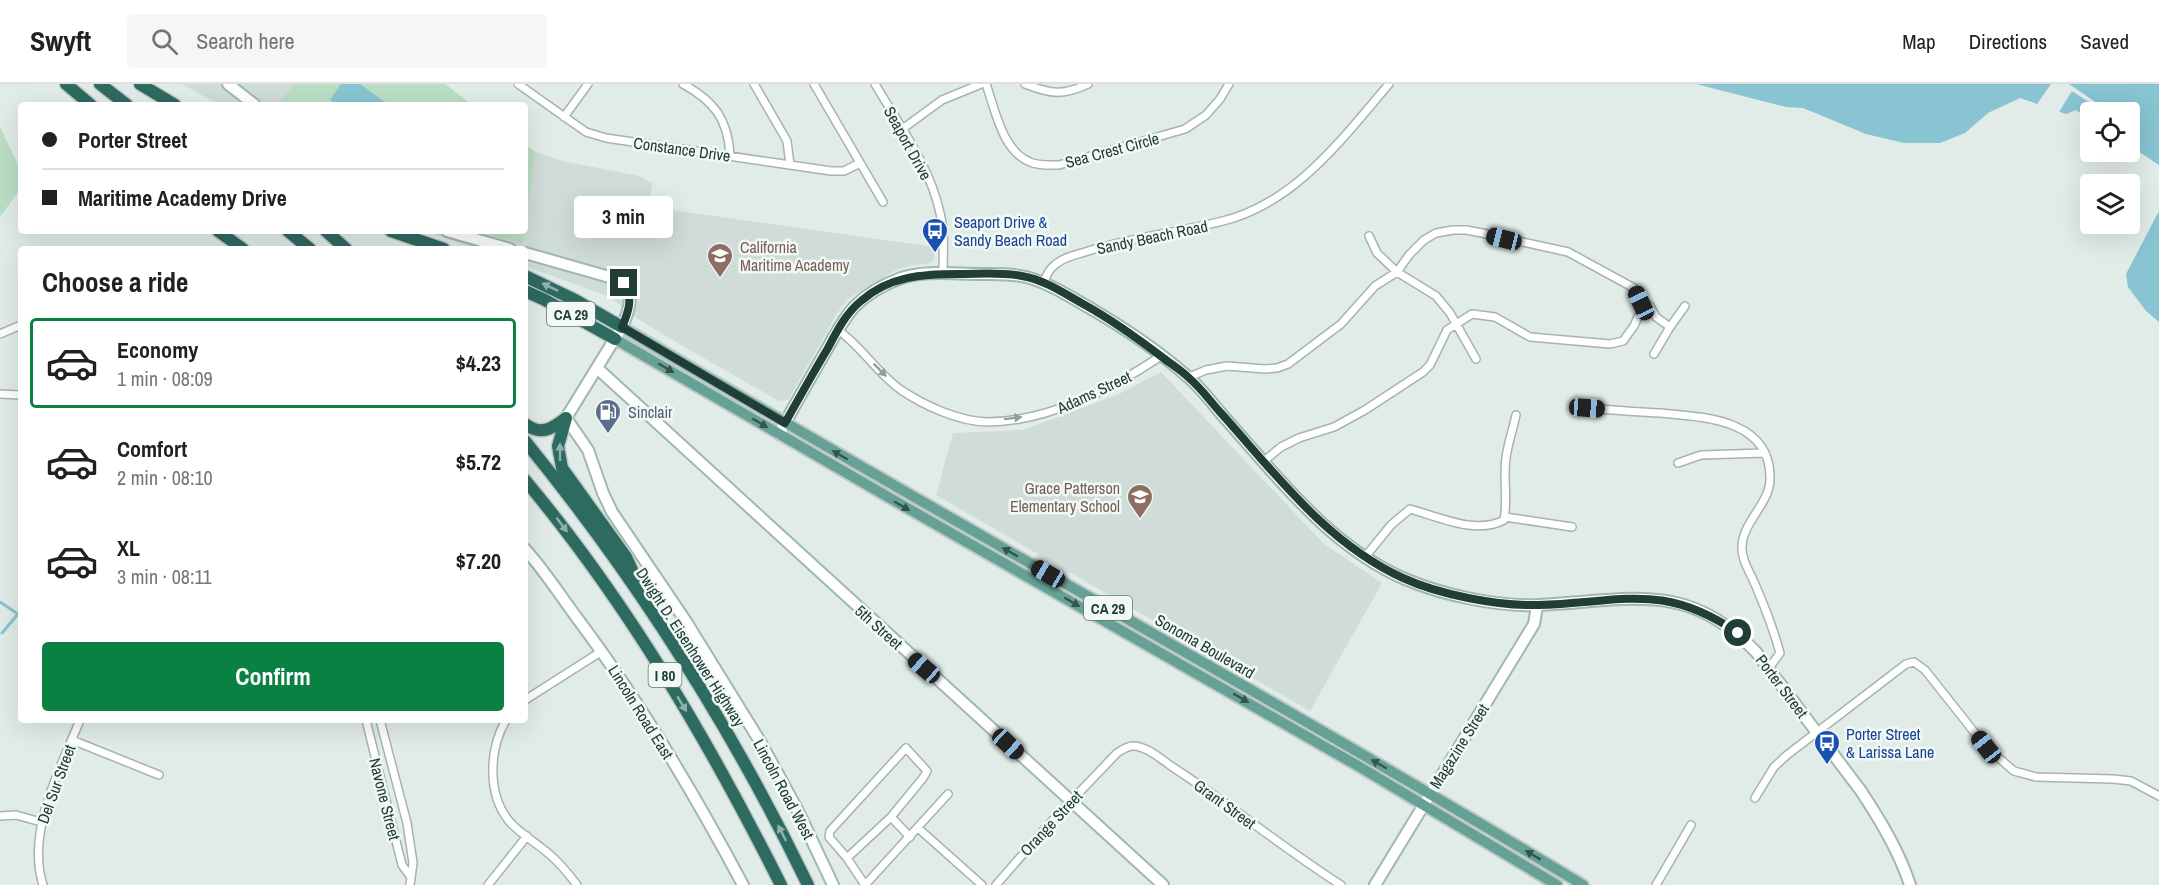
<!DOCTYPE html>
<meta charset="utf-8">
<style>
:root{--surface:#fff;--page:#f6f6f6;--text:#202124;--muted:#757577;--line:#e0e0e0;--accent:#0b8043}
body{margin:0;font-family:"Archivo Narrow",sans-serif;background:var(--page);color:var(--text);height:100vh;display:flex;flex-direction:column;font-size:22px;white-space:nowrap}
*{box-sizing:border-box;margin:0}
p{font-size:20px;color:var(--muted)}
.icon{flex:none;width:33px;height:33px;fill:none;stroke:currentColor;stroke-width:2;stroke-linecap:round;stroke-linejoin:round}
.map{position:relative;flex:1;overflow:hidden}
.details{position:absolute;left:18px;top:162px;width:510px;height:477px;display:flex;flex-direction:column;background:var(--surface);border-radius:6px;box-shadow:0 6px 24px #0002}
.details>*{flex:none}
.banner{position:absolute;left:18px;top:18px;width:510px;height:132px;border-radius:6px;box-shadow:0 6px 24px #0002;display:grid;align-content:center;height:132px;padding:0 24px;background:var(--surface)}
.tools{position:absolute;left:2080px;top:18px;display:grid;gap:12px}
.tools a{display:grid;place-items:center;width:60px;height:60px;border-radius:6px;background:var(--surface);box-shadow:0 6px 24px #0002;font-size:30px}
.end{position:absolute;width:27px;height:27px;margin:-14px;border:8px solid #213d37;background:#fff;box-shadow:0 0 0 3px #fff}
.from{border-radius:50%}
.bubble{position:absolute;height:42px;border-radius:6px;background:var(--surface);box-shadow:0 6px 24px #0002;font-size:20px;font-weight:700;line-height:42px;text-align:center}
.car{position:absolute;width:18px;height:36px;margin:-18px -9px;border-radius:8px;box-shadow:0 0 4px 2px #0007;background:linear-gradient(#222 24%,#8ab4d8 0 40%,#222 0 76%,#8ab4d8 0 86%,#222 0)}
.banner b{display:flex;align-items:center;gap:21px;height:57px;font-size:22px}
.banner b+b{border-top:2px solid var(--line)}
.banner i{width:15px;height:15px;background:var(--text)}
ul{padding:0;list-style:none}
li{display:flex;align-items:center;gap:18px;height:90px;margin:0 12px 9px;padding:0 12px;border:3px solid transparent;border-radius:6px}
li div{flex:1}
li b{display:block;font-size:22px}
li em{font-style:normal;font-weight:700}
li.current{border-color:var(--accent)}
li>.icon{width:54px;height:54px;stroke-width:1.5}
h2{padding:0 24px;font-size:27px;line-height:72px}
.cta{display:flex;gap:12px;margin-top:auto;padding:12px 24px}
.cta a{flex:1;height:69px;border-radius:6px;background:var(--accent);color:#fff;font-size:24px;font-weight:700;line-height:69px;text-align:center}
header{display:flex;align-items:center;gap:36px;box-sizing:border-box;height:84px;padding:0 30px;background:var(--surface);border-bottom:2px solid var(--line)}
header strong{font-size:28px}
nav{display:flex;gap:33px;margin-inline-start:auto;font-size:21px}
.search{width:420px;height:54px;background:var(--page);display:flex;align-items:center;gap:15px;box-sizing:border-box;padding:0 21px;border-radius:6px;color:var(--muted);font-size:22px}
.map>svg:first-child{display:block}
.built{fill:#d0dcd7}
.green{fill:#badec5}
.water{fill:#88c4d2}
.pier{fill:#e1ece8}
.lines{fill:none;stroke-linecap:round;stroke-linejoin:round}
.stream{stroke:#88c4d2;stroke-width:3}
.street-casing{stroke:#a4b4af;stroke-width:10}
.secondary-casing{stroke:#9fb8b0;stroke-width:14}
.primary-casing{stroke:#c1c9c7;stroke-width:14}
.highway-casing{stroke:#c1c9c7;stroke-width:15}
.street{stroke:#fff;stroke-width:7}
.secondary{stroke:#fff;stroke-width:10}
.primary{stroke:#65a295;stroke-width:10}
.highway{stroke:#2d6a60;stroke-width:12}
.oneway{fill:#90b2aa}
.oneway2{fill:#32564e}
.oneway3{fill:#909e9b}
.route{stroke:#213d37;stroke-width:8}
.labels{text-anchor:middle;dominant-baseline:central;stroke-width:5;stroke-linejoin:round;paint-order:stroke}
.shield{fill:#f2f9f5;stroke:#607570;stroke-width:1.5}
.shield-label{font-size:15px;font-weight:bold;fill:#213d37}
.street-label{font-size:16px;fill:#213d37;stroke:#f2f9f5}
.transit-label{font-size:16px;fill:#164399;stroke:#f2f9f5;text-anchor:start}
.education-label{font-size:16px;fill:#785e54;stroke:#f2f9f5;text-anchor:start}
.service-label{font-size:16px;fill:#4e5e75;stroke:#f2f9f5;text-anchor:start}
</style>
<header>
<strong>Swyft</strong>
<div class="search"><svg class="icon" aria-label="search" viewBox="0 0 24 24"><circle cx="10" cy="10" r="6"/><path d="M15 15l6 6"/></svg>Search here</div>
<nav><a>Map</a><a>Directions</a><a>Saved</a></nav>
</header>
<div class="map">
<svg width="2159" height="801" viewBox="0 0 2159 801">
<rect width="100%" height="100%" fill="#e1ece8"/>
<path class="built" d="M182,0H445L472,21H220Z
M525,60L535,68L562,77L639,92L652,99L650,123L935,163L934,175L928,180L913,181L896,186L848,215L838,228L788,316L779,317L669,254L638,235L610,213L525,182V165H476L425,147H525Z
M1161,288L1324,460L1382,499L1310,627L936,411L953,349L1023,346L1117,311Z"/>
<path class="green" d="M295,0H445L472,21H277Z
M0,43L21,87V104L0,133Z
M525,60L535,68L525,143Z
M477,147H524L523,160Z"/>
<path class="water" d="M341,0H360L389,21H337L330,16Z
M1696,0H2159V81L2130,62V28H2091V36L2076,26L2066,30L2020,14L1988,29L1965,49L1940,59H1904L1866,50L1803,24L1786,23Z
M2159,127V238L2146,227L2128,203L2126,190Z"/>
<path class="pier" d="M2051,0H2069L2110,28H2104L2072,7L2059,28L2052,25L2050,28L2035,23Z"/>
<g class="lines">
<path class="stream" d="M0,518L18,530L2,549"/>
<defs>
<path id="street" d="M518,0L586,48L606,54L831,87H844L860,79
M683,0C714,17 728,35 730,71
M754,0L787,57L790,81
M814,0L883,118
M875,0C899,41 930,82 940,129C945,149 943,170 943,190
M986,0C995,25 1002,67 1030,78C1039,82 1049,81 1059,81L1185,45L1206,31L1220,15L1229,0
M1025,0C1051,10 1062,12 1088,0
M564,33L588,0
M901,46L942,16L981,0
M1369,152L1377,169L1397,188L1436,212L1450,229L1476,275
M1044,199C1046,191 1049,185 1056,180C1064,173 1075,171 1085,168C1128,154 1174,149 1219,138C1294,121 1341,56 1389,0
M1641,218L1650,222L1656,233L1670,243L1685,222
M838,246C862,263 877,289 901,306C925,322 958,337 987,338C1047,338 1112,305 1161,272
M0,250L21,241
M1654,270L1670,243
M1189,293L1206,286L1227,282L1265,285L1277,284L1288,280L1341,240L1375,202L1397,188L1409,171L1424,156L1436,149L1453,146H1466L1482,149L1568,168L1634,204L1641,218V226L1634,242L1623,257L1610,260L1530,253L1495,233L1472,230L1447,246L1430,281L1423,288L1365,326L1334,343L1299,354L1281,363L1264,377
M0,310L21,311
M1587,324C1611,326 1635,328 1660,329C1704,333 1772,335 1770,396C1769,420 1743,438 1742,462C1741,477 1752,491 1757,505C1766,526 1774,547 1780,569L1769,584
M1678,379L1701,371L1765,369
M1505,433L1572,443
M1365,473L1391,441L1410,425C1439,433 1476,451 1504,436C1508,414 1503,395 1506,374C1508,359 1513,345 1516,331
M525,616L602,567
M366,636L398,765L402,781L410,792
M380,636L407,739L413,779L410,801
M506,636C489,665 487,710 509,737C520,750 537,759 549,770C560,779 568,789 577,801
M72,656L159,691
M1755,714L1774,683L1787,671L1906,580L1914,578L1925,586L1986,663L2014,687L2036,693L2113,695L2131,697L2159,712
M0,732L16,731L41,738
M891,733L910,753
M918,744L982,801
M847,774L891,733L923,694L927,687L906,664L830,747L829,753L847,774L865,801
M43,801C26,748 60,685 80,636
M488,801L527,752
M865,801L948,710
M996,801L1050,739L1117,669C1122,666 1127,662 1133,662C1147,662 1162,676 1174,684C1231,721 1283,764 1341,801
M1656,801L1691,741"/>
<path id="secondary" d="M228,0L255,21
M447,147L510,165
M525,169L620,196C636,209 629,227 622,243L566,334L588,366L603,409L612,428L685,536L761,659L798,727L833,801
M597,284L1163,801
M779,350C793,324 808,298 823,272C833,255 842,236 855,222C867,210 885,200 901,194C925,186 953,190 978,190C994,190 1011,189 1026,193C1050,199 1074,215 1095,227C1127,246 1161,269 1188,293C1201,304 1213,320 1224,333C1278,393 1329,462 1405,495C1442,511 1499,523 1539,521C1628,517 1687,495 1756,568L1861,707C1880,736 1899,767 1910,801
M525,465C544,486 560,511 577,534C640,618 694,709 743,801
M1375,801L1534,540L1537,522"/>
<path id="primary" d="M622,243C941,432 1266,610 1583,801
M615,255L902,421L1360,683L1557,801"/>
<path id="highway" d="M66,0L91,21
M100,0L127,21
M140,0L175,21
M218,147L243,165
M288,147L310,165
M326,147L346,165
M391,147L444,165
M525,192L575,216L622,243
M525,207L545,216L615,255
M566,334L558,362L562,384L626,473L637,497
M525,340C541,352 552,345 566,334
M525,357C636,493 731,642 808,801
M525,396C628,519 709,658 781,801"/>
</defs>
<use href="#street" class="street-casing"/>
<use href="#secondary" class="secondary-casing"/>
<use href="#primary" class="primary-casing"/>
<use href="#highway" class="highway-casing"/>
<use href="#street" class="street"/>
<use href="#secondary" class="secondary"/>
<use href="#primary" class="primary"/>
<use href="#highway" class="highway"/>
</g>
<defs><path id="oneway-solid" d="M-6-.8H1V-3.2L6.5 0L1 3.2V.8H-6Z" transform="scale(1.5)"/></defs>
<g class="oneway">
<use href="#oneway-solid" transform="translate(550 203) rotate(-154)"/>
<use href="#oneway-solid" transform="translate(560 368) rotate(-90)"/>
<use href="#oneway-solid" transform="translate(562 441) rotate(53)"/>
<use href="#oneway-solid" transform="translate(682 620) rotate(59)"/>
<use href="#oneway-solid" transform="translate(782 749) rotate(-117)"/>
</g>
<g class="oneway2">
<use href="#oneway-solid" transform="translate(666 284) rotate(30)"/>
<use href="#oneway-solid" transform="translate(760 339) rotate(30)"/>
<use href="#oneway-solid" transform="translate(840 371) rotate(-150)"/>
<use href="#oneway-solid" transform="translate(902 422) rotate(30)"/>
<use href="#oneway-solid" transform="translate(1010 468) rotate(-150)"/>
<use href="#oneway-solid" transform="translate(1072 518) rotate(30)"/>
<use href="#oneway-solid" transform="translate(1241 614) rotate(30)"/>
<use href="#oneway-solid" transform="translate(1379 680) rotate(-150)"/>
<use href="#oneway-solid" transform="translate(1533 771) rotate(-149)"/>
</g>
<g class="oneway3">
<use href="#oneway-solid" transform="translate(880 286) rotate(45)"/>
<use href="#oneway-solid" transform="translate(1013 334) rotate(-7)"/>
</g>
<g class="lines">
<path class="route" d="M624,199C634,214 628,229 622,243L785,339C799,314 813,289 828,264C837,247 846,229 861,217C889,192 923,190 959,190C980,190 1002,188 1022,192C1045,196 1065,210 1085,221C1112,236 1137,254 1162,273C1171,280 1181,286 1189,294C1201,304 1210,317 1220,328C1275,389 1326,459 1403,494C1440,511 1498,522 1538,521C1621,519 1662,497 1738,549"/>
</g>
<defs>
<symbol id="bus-pin" viewBox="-11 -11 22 30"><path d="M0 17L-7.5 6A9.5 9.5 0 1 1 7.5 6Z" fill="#1a4fb4" stroke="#f2f9f5"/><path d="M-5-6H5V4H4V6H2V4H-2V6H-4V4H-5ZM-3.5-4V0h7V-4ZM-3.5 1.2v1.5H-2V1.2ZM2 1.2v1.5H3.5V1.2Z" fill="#fff"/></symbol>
<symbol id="university-pin" viewBox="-11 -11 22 30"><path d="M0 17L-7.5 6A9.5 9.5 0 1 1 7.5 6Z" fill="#8d6e63" stroke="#f2f9f5"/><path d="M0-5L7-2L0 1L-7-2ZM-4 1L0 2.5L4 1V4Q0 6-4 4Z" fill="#fff"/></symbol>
<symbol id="fuel-pin" viewBox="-11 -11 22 30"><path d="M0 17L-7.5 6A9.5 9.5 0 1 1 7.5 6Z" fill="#5c6f8a" stroke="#f2f9f5"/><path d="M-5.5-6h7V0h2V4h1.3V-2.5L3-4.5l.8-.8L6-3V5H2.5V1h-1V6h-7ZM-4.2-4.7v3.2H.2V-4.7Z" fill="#fff"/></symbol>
<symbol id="school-pin" viewBox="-11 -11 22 30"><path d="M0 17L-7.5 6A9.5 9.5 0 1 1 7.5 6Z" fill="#8d6e63" stroke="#f2f9f5"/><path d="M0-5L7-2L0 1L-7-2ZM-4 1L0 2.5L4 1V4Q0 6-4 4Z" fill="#fff"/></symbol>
</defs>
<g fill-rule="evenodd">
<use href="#bus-pin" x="920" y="132" width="30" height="40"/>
<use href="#university-pin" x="705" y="157" width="30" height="40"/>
<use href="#fuel-pin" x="593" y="313" width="30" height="40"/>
<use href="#school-pin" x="1125" y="398" width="30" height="40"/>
<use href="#bus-pin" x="1812" y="644" width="30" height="40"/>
</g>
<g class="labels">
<g class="shield">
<rect x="547" y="218" width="48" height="24" rx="4.5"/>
<rect x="1084" y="512" width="48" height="24" rx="4.5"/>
<rect x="648.5" y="579" width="33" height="24" rx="4.5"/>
</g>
<g class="shield-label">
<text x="571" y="230">CA 29</text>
<text x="1108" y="524">CA 29</text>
<text x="665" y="591">I 80</text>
</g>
<g class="street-label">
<text transform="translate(908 59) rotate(61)">Seaport Drive</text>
<text transform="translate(682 65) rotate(8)">Constance Drive</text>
<text transform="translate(1112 66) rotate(-15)">Sea Crest Circle</text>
<text transform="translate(1152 153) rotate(-12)">Sandy Beach Road</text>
<text transform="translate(1094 308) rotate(-25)">Adams Street</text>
<text transform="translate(879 543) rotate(42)">5th Street</text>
<text transform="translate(1205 562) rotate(30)">Sonoma Boulevard</text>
<text transform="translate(691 563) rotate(57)">Dwight D. Eisenhower Highway</text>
<text transform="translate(1782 602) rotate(53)">Porter Street</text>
<text transform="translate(641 628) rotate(58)">Lincoln Road East</text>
<text transform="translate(1459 662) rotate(-58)">Magazine Street</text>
<text transform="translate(56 700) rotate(-70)">Del Sur Street</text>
<text transform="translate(784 705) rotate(62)">Lincoln Road West</text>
<text transform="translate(385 715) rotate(76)">Navone Street</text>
<text transform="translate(1225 720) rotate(36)">Grant Street</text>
<text transform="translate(1051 739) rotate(-47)">Orange Street</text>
</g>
<g class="transit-label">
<text x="954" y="138">Seaport Drive &amp;<tspan x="954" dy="18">Sandy Beach Road</tspan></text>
<text x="1846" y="650">Porter Street<tspan x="1846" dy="18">&amp; Larissa Lane</tspan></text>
</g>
<g class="education-label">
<text x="740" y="163">California<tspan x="740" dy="18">Maritime Academy</tspan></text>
<text x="1120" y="404" text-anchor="end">Grace Patterson<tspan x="1120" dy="18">Elementary School</tspan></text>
</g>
<g class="service-label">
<text x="628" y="328">Sinclair</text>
</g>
</g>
</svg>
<div class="tools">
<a><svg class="icon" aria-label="locate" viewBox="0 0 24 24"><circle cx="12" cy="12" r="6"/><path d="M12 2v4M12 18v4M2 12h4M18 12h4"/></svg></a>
<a><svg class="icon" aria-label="layers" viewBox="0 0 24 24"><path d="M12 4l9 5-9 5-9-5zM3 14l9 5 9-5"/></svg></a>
</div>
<i class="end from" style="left:1738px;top:549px"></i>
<i class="end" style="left:624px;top:199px"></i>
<div class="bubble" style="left:574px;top:112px;width:99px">3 min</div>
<i class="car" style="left:1504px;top:155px;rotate:284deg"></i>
<i class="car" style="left:1641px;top:219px;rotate:335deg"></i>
<i class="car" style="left:1587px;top:324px;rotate:94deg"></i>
<i class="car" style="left:1048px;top:490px;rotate:300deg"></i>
<i class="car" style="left:924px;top:584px;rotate:311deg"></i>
<i class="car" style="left:1008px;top:660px;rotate:133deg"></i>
<i class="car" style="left:1986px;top:663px;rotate:322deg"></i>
<div class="banner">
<b><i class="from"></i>Porter Street</b>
<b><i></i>Maritime Academy Drive</b>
</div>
<section class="details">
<h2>Choose a ride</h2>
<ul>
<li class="current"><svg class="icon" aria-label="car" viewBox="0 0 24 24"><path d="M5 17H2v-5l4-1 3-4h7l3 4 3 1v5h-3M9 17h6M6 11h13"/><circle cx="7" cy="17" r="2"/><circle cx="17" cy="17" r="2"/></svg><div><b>Economy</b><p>1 min · 08:09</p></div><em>$4.23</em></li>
<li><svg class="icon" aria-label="car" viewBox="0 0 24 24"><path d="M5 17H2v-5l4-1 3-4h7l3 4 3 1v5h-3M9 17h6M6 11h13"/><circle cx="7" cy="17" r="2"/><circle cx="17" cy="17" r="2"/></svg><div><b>Comfort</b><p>2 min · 08:10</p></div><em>$5.72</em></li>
<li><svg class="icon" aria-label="car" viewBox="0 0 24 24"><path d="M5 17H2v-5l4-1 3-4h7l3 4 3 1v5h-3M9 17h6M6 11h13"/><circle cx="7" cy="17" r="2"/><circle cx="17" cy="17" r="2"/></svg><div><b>XL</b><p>3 min · 08:11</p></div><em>$7.20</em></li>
</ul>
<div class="cta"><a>Confirm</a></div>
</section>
</div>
